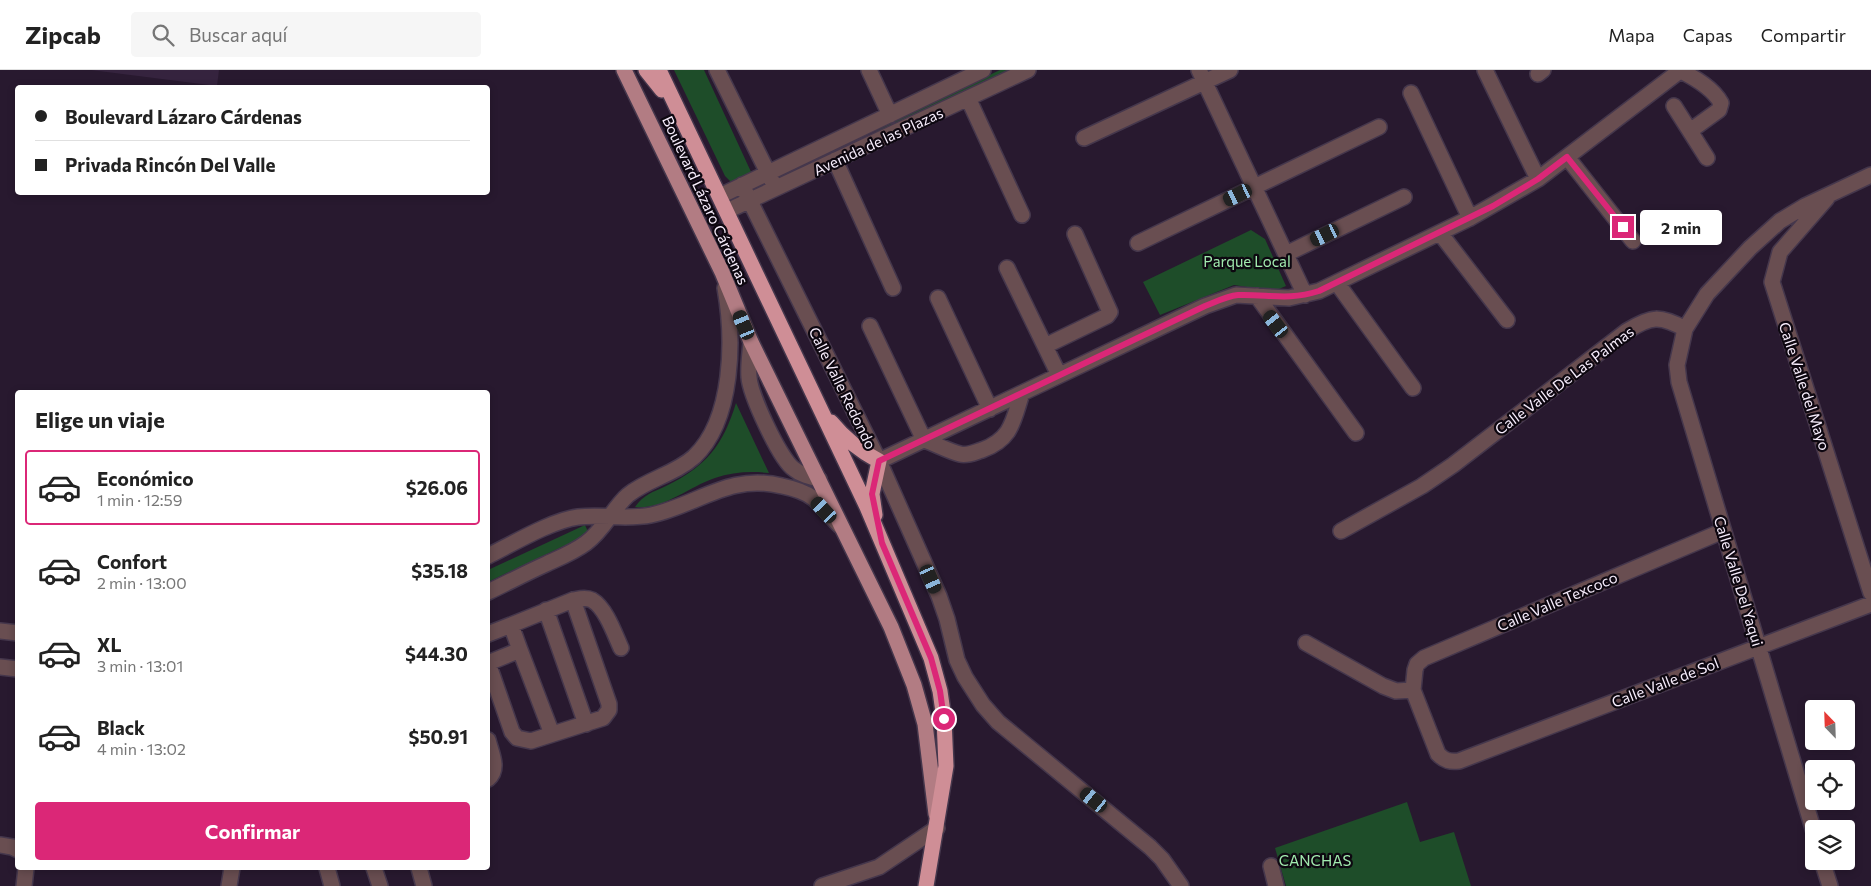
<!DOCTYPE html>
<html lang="es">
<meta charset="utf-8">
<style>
:root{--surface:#fff;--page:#f6f6f6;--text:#222;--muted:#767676;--line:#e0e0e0;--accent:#db2777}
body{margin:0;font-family:Commissioner,sans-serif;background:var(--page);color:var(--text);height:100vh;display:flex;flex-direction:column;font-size:19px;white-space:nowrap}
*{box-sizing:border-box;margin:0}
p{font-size:16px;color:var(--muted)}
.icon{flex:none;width:28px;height:28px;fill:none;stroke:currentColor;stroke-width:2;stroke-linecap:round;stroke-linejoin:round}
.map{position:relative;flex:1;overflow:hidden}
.drawer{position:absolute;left:15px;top:320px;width:475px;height:480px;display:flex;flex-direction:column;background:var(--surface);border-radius:5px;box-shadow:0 2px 8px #0003}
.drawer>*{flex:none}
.guide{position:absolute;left:15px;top:15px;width:475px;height:110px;border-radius:5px;box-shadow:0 2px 8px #0003;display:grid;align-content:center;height:110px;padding:0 20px;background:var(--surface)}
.needle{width:32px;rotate:337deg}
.tools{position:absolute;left:1805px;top:630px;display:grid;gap:10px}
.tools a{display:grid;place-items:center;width:50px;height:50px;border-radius:5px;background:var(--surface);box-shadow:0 2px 8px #0003;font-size:25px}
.end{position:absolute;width:22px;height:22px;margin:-11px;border:6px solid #db2777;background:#fff;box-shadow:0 0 0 2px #fff}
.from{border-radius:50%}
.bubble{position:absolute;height:35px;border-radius:5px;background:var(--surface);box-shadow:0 2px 8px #0003;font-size:16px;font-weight:700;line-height:35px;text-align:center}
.car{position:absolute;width:15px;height:30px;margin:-15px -8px;border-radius:6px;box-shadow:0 0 4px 1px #0007;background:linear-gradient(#222 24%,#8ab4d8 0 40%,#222 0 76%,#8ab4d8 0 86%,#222 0)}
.guide b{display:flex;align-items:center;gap:18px;height:48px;font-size:19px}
.guide b+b{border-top:1px solid var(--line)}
.guide i{width:12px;height:12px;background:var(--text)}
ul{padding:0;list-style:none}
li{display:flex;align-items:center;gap:15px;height:75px;margin:0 10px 8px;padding:0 10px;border:2px solid transparent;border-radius:5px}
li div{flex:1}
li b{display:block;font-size:19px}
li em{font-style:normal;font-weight:700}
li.on{border-color:var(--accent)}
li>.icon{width:45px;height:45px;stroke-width:1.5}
h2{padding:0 20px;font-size:22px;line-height:60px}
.action{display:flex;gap:10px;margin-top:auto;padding:10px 20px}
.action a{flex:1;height:58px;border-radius:5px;background:var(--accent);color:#fff;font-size:20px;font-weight:700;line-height:58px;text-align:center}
header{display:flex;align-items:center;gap:30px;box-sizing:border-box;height:70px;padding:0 25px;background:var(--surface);border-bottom:1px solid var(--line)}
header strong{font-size:24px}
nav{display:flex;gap:28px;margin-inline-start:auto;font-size:18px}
.search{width:350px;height:45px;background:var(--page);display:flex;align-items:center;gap:12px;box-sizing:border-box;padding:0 18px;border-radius:5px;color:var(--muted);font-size:19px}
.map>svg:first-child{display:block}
.built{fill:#35233e}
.green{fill:#1e4d29}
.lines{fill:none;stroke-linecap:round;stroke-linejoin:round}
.minor-casing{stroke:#45374c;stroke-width:18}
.major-casing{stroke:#45374c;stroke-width:18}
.highway-casing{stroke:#45374c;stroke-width:18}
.minor{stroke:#694e51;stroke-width:15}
.major{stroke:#b27c83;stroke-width:15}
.highway{stroke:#cf8e96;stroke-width:15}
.route{stroke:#db2777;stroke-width:6}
.labels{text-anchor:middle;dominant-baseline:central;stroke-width:4.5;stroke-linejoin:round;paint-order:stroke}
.street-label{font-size:15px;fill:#f7edfc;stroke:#0d0710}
.park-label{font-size:15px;fill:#a1eaae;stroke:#0d0710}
</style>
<header>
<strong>Zipcab</strong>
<div class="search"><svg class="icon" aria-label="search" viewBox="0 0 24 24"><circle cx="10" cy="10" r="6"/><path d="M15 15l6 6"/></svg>Buscar aquí</div>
<nav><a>Mapa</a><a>Capas</a><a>Compartir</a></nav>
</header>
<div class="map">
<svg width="1871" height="816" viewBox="0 0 1871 816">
<rect width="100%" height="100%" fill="#28192f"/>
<path class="built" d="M91,0H219L217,16Z"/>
<path class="green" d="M674,0H704L752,104L733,114L725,106Z
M1000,0H1023L826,90L903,46Z
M1251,160L1265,169L1286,216L1274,221L1234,215L1160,245L1143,212Z
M736,333L769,403C751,401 732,402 715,408C688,417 664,440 635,437C643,425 653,422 666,416C707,396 723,375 736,333Z
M585,455L589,464L488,512V500Z
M1407,732L1420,772L1454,762L1471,816H1286L1275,778Z"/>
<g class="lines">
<defs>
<path id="minor" d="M717,0L772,111
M869,0L890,45
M1199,0L1305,225
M1485,0L1538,109
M1681,1C1695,8 1713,18 1721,33L1719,40L1690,61
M1538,4L1543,0
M1411,23L1470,148
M968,28L1022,145
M1674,36L1707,88
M1084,68L1230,0
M1567,87L1633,171
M835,90L893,218
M742,115L879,391L939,526L947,549L957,590L965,607L983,635L998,652L1150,777L1162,789L1181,816
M720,126L983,0
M1827,128L1780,182L1772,212L1871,523
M727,141L1028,0
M1440,163L1507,250
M1138,173L1379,57
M1286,184L1404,127
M1007,198L1059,305
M1337,213L1413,318
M1257,226L1356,363
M938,228L990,339
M870,256L924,370C936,374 948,381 960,384C968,386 975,382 982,380C1012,369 1013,351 1022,323
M751,272C750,284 748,296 749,307C750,324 780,390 794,399C801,405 810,407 819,409
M1045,276L1107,246L1110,242L1075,164
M879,391L1205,236L1236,225L1289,228L1319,221L1470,148L1538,109L1681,0
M1341,461L1422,416L1453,395L1627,261C1651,246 1660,245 1685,259
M1723,461L1424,588L1417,594L1415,600L1413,620L1438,684C1445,691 1450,692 1459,691L1871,534
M488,486C512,474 553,450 578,447C602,444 627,450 651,445C698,435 729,403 782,416C792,418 805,422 813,428C823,436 831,447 840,456
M488,522C507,513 526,503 546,494C559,488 574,482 586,473C604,460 613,438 628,425C648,409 675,404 694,387C734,349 734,268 725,218
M546,540L586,654
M511,555L573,530C579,529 586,527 592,530C606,538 615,565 621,578
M0,561L18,563
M488,564L511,555L520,580L488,593
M1306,573L1383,616L1396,621L1413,620
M520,580L552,664
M488,593L512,662L517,668L531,671L603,648L609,640V634L573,530
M0,597L18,599
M488,670C491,683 500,699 488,709
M1814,762L1679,312L1677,295L1685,259L1707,224L1750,178L1780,151L1805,136L1871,105
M0,775L12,777L18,780
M1822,791L1830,816
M1271,796L1276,816
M327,798L332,816
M374,798L380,816
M419,798L424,816
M24,816L26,798
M229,816L232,798
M822,816L879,797L937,758"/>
<path id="major" d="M624,0L722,202L751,272L891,557L914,615L925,654L936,744"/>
<path id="highway" d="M646,0L662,20
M659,0L867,437L931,588L940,621L944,649L946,696L926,816
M831,352C845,369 860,381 879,391L872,424L875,445"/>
</defs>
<use href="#minor" class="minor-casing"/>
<use href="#major" class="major-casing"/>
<use href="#highway" class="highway-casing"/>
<use href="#minor" class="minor"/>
<use href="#major" class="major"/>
<use href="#highway" class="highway"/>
</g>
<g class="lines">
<path class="route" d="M944,649L940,621L931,588L882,473L872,424L879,391L1205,236C1215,232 1227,226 1238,225C1269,224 1287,231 1319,221L1493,136L1538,109L1567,87L1623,157"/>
</g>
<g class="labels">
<g class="street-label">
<text transform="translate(878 71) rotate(-25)">Avenida de las Plazas</text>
<text transform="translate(706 130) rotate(65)">Boulevard Lázaro Cárdenas</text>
<text transform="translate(1564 310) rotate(-37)">Calle Valle De Las Palmas</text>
<text transform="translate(1805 316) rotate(72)">Calle Valle del Mayo</text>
<text transform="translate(843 318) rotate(64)">Calle Valle Redondo</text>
<text transform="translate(1739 511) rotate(73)">Calle Valle Del Yaqui</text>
<text transform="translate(1557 531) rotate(-23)">Calle Valle Texcoco</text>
<text transform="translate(1665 612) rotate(-21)">Calle Valle de Sol</text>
</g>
<g class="park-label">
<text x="1247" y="191">Parque Local</text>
<text x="1315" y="790">CANCHAS</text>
</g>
</g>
</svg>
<div class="tools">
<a><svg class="needle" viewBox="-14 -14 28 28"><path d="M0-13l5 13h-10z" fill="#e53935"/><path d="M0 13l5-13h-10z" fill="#767676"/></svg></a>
<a><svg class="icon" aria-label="locate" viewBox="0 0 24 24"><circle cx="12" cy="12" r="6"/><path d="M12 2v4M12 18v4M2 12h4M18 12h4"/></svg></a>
<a><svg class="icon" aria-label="layers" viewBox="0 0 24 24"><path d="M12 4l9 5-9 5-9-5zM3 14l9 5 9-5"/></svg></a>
</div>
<i class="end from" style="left:944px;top:649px"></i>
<i class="end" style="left:1623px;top:157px"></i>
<div class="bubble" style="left:1640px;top:140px;width:82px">2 min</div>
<i class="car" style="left:1238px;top:125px;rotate:244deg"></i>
<i class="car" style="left:1325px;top:165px;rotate:244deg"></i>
<i class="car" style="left:1276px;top:254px;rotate:323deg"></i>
<i class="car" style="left:744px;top:255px;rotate:337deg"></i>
<i class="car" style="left:824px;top:440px;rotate:317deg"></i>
<i class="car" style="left:931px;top:509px;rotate:156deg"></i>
<i class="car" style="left:1094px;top:730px;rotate:309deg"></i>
<div class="guide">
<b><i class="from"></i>Boulevard Lázaro Cárdenas</b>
<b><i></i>Privada Rincón Del Valle</b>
</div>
<section class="drawer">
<h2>Elige un viaje</h2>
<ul>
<li class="on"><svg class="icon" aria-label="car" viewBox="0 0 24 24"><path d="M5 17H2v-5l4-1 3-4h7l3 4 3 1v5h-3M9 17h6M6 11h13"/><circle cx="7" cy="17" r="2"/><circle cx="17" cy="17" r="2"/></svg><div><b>Económico</b><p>1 min · 12:59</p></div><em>$26.06</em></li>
<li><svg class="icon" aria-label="car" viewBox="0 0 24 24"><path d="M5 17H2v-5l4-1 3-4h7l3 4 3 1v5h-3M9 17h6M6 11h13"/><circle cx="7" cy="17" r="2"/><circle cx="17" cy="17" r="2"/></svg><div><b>Confort</b><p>2 min · 13:00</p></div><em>$35.18</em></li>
<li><svg class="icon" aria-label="car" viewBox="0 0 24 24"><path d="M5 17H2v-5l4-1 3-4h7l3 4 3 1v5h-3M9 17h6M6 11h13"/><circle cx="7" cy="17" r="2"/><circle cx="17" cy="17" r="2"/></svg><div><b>XL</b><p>3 min · 13:01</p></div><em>$44.30</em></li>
<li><svg class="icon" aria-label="car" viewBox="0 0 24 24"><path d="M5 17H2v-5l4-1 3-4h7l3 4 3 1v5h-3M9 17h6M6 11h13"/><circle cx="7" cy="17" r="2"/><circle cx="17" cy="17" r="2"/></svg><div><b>Black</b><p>4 min · 13:02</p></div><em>$50.91</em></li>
</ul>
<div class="action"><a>Confirmar</a></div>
</section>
</div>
